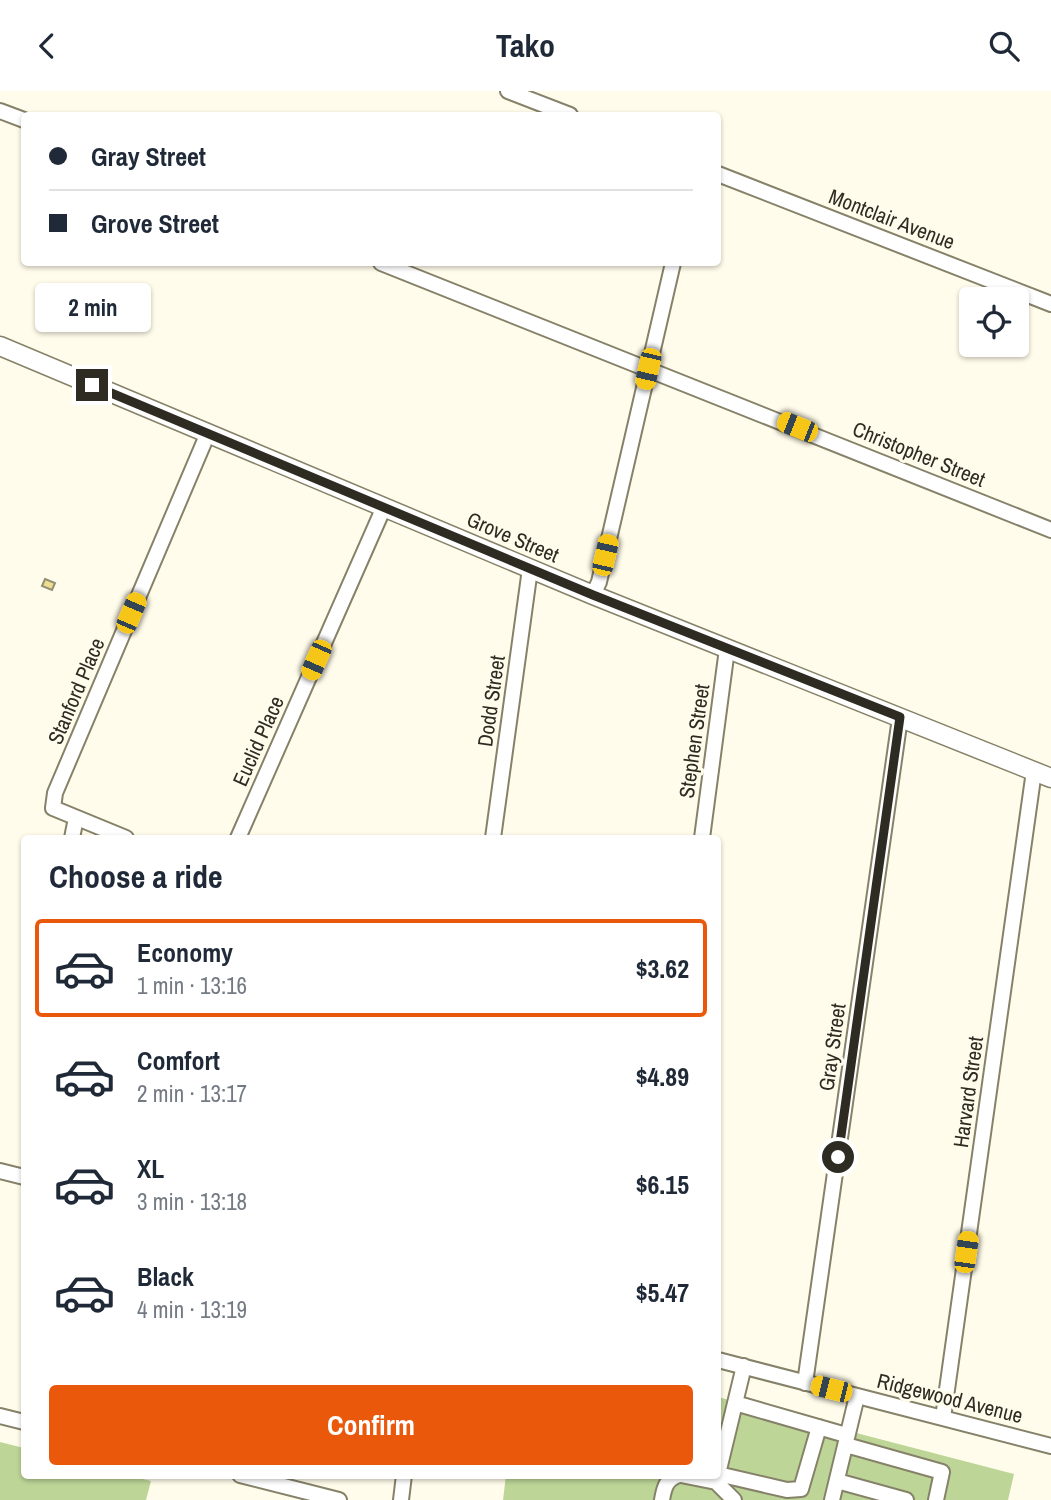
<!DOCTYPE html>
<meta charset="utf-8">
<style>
:root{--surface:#fff;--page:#f6f6f7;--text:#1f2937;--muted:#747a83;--line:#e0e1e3;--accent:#ea580c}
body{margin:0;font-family:"Archivo Narrow",sans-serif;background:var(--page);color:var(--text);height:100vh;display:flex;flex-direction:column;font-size:26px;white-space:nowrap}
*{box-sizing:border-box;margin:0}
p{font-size:23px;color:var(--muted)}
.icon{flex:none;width:38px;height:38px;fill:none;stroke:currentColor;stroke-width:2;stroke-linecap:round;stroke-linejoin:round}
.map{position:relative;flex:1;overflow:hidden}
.panel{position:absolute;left:21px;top:744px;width:700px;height:644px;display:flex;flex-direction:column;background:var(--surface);border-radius:7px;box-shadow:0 2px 5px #0004}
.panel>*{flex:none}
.banner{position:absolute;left:21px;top:21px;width:700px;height:154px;border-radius:7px;box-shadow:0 2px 5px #0004;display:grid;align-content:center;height:154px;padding:0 28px;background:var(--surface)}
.fabs{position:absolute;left:959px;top:196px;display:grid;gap:14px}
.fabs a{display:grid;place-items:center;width:70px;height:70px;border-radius:7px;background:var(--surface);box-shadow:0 2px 5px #0004;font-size:35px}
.end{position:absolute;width:32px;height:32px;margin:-16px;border:9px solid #2e2c22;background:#fff;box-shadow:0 0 0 4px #fff}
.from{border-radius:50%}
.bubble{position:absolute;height:49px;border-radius:7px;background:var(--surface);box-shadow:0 2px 5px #0004;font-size:23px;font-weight:700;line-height:49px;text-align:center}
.car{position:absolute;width:21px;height:42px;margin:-21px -10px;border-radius:9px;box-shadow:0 0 5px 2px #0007;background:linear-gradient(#f5c518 24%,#345 0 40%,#f5c518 0 76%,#345 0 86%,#f5c518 0)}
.banner b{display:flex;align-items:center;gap:24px;height:66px;font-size:26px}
.banner b+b{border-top:2px solid var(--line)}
.banner i{width:18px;height:18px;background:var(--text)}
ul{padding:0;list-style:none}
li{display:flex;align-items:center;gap:21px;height:98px;margin:0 14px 10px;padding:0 14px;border:4px solid transparent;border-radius:7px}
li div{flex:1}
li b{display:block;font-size:26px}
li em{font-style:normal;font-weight:700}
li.on{border-color:var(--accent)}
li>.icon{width:63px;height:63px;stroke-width:1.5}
h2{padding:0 28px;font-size:32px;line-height:84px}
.cta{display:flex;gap:14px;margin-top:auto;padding:14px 28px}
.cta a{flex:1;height:80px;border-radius:7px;background:var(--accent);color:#fff;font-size:28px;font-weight:700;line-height:80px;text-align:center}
header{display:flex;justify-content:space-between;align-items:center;height:91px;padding:0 28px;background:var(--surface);font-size:32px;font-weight:700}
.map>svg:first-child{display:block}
.green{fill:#bdd697}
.building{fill:#ecdd8f;stroke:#938f75;stroke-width:2}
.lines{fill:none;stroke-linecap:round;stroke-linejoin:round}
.minor-casing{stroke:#868269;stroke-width:18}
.major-casing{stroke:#868269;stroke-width:21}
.minor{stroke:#fff;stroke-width:14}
.major{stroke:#fff;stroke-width:18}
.route{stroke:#2e2c22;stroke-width:9}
.labels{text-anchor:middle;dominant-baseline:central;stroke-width:6;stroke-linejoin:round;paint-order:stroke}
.street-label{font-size:21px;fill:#2e2c22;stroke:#fffceb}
</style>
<header><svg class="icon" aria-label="back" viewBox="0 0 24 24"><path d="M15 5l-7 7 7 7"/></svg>Tako<svg class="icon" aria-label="search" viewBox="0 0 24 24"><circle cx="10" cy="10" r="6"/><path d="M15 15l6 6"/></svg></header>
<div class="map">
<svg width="1051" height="1409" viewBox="0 0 1051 1409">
<rect width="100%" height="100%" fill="#fffceb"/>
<path class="green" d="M718,1306L1014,1383L1008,1409H503L506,1384H718Z
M0,1351L24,1357V1384H127L151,1390L146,1409H0Z"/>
<path class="building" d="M45,488L55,492L52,499L42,495Z"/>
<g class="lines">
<defs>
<path id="minor" d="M508,0L570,24
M0,20L24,29
M718,83L1051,213
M381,172L1051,439
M593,504L599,491L673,172
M72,747L76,727
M126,747L53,717L55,702L208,342
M238,747L384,416
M493,747L530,478
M702,747L727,558
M0,1080L24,1086
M718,1269L1051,1355
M805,1292L900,627
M735,1312L846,1344
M0,1325L24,1331
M943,1327L1034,680
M846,1354L942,1381L936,1409
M718,1383L787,1399L801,1398L819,1336
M240,1384L339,1409
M681,1384L716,1391
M837,1390L906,1409
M401,1409L404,1384
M662,1409C664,1397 666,1388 679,1384
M734,1409L716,1391L744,1275
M832,1409L857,1305"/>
<path id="major" d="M0,255L593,504L1051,687"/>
</defs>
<use href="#minor" class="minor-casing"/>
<use href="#major" class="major-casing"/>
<use href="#minor" class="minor"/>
<use href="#major" class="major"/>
</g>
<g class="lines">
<path class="route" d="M92,294L593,504L900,626L838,1066"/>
</g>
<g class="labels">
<g class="street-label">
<text transform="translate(892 128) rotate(21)">Montclair Avenue</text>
<text transform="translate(919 363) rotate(22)">Christopher Street</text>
<text transform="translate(513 446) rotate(23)">Grove Street</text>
<text transform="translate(76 600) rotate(-67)">Stanford Place</text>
<text transform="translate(491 610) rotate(-82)">Dodd Street</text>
<text transform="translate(258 650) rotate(-66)">Euclid Place</text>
<text transform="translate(694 650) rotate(-82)">Stephen Street</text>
<text transform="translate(832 956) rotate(-82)">Gray Street</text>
<text transform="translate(968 1001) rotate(-82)">Harvard Street</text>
<text transform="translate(950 1307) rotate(14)">Ridgewood Avenue</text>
</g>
</g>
</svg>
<div class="fabs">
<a><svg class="icon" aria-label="locate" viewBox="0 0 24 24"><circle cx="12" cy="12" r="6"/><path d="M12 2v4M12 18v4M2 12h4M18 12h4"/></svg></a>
</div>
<i class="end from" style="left:838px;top:1066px"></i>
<i class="end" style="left:92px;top:294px"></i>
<div class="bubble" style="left:35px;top:192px;width:116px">2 min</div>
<i class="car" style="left:648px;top:278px;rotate:193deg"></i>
<i class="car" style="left:797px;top:336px;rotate:292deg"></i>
<i class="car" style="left:605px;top:464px;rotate:13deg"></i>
<i class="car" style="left:131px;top:522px;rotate:23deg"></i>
<i class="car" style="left:316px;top:569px;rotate:204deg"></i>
<i class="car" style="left:966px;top:1161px;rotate:8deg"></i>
<i class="car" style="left:831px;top:1298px;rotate:284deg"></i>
<div class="banner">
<b><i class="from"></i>Gray Street</b>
<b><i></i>Grove Street</b>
</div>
<section class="panel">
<h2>Choose a ride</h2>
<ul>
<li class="on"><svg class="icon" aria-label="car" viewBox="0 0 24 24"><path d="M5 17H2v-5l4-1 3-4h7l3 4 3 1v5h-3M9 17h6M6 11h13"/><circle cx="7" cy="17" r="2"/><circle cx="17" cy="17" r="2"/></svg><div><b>Economy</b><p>1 min · 13:16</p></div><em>$3.62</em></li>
<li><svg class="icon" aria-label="car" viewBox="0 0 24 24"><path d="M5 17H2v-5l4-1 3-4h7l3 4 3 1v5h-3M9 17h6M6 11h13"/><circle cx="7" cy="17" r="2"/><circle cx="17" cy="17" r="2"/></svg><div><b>Comfort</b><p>2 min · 13:17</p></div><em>$4.89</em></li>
<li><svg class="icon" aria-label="car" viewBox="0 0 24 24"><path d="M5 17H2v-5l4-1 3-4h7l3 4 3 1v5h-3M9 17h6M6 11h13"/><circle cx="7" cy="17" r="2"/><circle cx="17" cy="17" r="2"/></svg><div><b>XL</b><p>3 min · 13:18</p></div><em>$6.15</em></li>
<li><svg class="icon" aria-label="car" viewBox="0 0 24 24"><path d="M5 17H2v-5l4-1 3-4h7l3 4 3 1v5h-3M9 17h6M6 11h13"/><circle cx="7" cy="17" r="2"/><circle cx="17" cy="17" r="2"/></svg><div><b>Black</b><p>4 min · 13:19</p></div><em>$5.47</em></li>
</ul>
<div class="cta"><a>Confirm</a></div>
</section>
</div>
